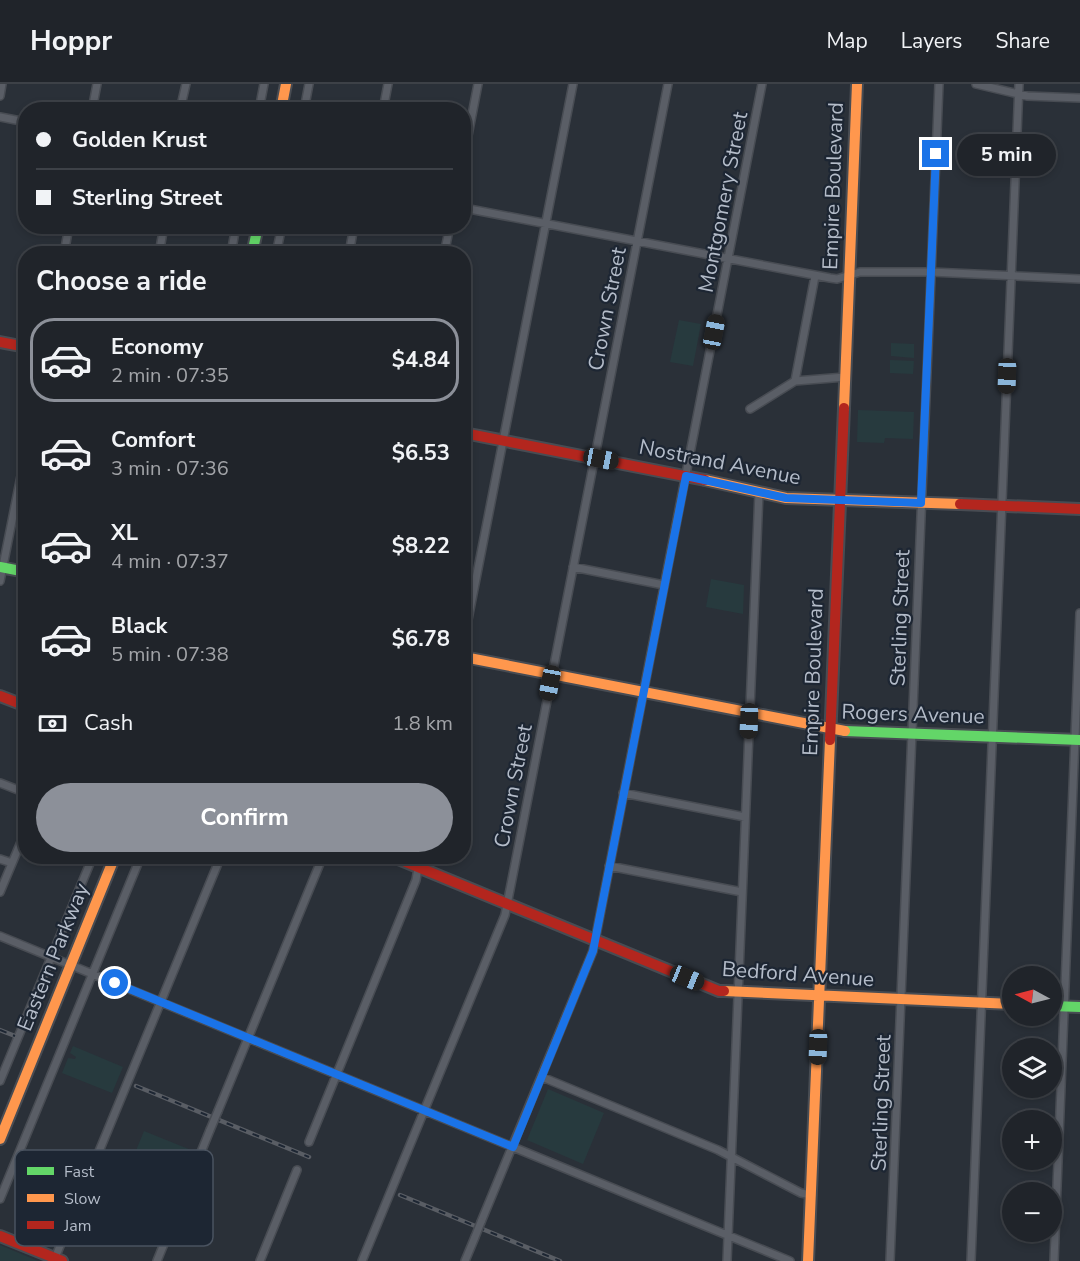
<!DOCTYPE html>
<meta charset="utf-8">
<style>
:root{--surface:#20242a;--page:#2d3036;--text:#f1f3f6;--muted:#a2a4a8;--line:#3d4147;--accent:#8c9099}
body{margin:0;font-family:"Nunito Sans",sans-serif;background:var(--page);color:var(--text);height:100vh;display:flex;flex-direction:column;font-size:22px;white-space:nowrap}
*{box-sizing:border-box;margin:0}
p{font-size:20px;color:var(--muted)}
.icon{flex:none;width:33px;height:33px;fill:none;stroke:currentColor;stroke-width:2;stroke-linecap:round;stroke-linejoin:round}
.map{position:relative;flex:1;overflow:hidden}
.details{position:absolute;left:18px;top:162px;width:453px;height:618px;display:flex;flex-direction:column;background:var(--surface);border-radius:24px;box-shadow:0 3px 9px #0003,0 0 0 2px var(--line)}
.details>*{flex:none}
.guide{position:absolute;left:18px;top:18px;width:453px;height:132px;border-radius:24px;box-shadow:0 3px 9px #0003,0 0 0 2px var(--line);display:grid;align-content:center;height:132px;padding:0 18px;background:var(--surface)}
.needle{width:39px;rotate:277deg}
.controls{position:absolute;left:1002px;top:882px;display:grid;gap:12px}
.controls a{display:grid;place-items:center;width:60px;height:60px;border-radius:50%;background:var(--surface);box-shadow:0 3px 9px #0003,0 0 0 2px var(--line);font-size:30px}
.end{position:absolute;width:27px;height:27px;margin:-14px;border:8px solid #1a73e8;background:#fff;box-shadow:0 0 0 3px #fff}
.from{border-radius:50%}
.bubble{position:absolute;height:42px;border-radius:21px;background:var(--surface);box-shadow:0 3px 9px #0003,0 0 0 2px var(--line);font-size:20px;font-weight:700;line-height:42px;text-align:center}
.car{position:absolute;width:18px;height:36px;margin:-18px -9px;border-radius:8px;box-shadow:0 0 4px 2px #0007;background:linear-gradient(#222 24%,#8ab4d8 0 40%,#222 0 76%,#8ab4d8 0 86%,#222 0)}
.guide b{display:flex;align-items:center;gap:21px;height:57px;font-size:22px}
.guide b+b{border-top:2px solid var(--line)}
.guide i{width:15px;height:15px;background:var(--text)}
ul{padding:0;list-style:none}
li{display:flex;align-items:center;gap:18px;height:84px;margin:0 12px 9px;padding:0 6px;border:3px solid transparent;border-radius:24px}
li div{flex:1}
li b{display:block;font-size:22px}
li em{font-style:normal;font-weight:700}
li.on{border-color:var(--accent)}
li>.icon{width:54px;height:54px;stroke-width:1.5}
h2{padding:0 18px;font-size:27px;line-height:72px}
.pay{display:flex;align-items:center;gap:15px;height:66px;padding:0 18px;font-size:22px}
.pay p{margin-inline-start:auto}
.action{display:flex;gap:12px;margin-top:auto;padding:12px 18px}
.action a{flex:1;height:69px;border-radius:36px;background:var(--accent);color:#fff;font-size:24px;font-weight:700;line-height:69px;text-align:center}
header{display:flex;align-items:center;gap:36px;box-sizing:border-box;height:84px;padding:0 30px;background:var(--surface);border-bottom:2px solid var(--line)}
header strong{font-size:28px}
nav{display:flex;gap:33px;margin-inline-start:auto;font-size:21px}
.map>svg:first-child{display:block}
.green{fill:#273a3e}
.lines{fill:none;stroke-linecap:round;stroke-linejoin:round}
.street-casing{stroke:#484c53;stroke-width:10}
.fast-casing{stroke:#484c53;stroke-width:14}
.slow-casing{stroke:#484c53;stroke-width:14}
.jam-casing{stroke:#484c53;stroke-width:14}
.street{stroke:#5a5e66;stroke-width:7}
.fast{stroke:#63d668;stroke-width:10}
.slow{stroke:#ff974d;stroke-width:10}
.jam{stroke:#b3261e;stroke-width:10}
.rail-casing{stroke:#595d64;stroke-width:4.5}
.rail{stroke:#1d2633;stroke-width:2;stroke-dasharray:7;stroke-linecap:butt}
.street-bridge-casing{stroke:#484c53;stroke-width:10;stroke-linecap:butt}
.street-bridge{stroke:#5a5e66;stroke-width:7}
.route{stroke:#1a73e8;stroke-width:8}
.labels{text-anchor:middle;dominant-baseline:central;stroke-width:4.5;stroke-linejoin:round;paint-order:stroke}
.street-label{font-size:21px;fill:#b4bcc9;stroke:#1d2633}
.key{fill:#1d2633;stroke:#4a5360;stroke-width:1.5}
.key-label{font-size:16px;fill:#b4bcc9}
</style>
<header>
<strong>Hoppr</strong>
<nav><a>Map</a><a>Layers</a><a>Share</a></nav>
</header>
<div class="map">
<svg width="1080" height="1177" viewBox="0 0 1080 1177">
<rect width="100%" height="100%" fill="#2a3038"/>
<path class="green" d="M679,236L701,240L693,282L670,278Z
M891,259L914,260V274L891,272Z
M890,276L914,277L913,290L890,289Z
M858,326L914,328L913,355L885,354L884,359L857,358Z
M711,495L744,501L743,530L706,523Z
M73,962L123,983L112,1009L62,989L68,974L75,975L76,973L70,969Z
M548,1005L604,1029L583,1080L527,1056Z
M144,1047L191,1066L169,1118L159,1114L155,1124L119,1108Z
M0,1161L38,1177H0Z"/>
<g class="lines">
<defs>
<path id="street" d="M976,0L1027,12L1080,14
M0,12L2,0
M92,26L97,0
M180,26L186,0
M259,26L264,0
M304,26L309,0
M383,26L388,0
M0,33L26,38
M464,72L478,0
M464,124L830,194L837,195L860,188H931L1080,195
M64,170L69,142
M159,170L164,142
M231,170L236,142
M276,170L282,142
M349,170L354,142
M444,170L450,142
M795,297L815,192
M750,325L795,297L845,293
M573,483L664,501
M0,497L26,367
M464,556L573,0
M0,699L26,709
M623,709L745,733
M0,775L12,779
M609,782L742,808
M0,808L26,746
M0,852L790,1177
M542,993L718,1066L801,1109L812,1111
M0,997L93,772
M218,1027L323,772
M309,1058L416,796L420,772
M0,1115L141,772
M481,1138L593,867L762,0
M55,1174L221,772
M157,1177L210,1046
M260,1177L297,1086
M362,1177L505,831L668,0
M465,1177L475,1153
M727,1177L759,408
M890,1177L939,0
M971,1177L1019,0
M1054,1177L1080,529"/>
<path id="fast" d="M252,170L258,142
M0,483L26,488
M845,647L1080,656
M1052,922L1080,923"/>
<path id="slow" d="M281,26L286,0
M844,324L857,0
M705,396L786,414L960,420
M464,573L845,647
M724,907L1012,920
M0,1055L115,772
M808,1177L830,656"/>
<path id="jam" d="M0,258L26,263
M464,349L705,396
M960,420L1080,425
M0,612L26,622
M830,656L844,324
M391,772L719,907H724
M0,1152L62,1177"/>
</defs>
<use href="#street" class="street-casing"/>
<use href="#fast" class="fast-casing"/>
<use href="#slow" class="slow-casing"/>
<use href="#jam" class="jam-casing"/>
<use href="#street" class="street"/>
<use href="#fast" class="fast"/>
<use href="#slow" class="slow"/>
<use href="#jam" class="jam"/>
<defs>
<path id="rail" d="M0,946L15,952
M136,1002L309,1073
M400,1111L560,1177"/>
</defs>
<use href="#rail" class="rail-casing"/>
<use href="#rail" class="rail"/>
<defs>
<path id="street-bridge" d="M210,1046L218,1027
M475,1153L481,1138"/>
</defs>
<use href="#street-bridge" class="street-bridge-casing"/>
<use href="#street-bridge" class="street-bridge"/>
</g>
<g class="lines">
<path class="route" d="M115,899L513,1063L593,867L686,392L786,414L921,419L936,70"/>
</g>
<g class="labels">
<g class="street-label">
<text transform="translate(833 102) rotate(-88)">Empire Boulevard</text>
<text transform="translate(723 118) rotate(-79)">Montgomery Street</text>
<text transform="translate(607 225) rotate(-79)">Crown Street</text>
<text transform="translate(720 378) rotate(11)">Nostrand Avenue</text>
<text transform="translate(900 534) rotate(-88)">Sterling Street</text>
<text transform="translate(813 588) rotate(-88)">Empire Boulevard</text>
<text transform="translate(913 630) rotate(2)">Rogers Avenue</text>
<text transform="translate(513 702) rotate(-79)">Crown Street</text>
<text transform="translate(53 873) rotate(-68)">Eastern Parkway</text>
<text transform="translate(798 890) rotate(4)">Bedford Avenue</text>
<text transform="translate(881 1019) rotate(-88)">Sterling Street</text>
</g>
</g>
<rect x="15" y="1066" width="198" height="96" rx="9" class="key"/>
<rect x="27" y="1083" width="27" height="8" fill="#63d668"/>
<rect x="27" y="1110" width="27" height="8" fill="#ff974d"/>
<rect x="27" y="1137" width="27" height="8" fill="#b3261e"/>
<g class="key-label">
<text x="64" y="1093">Fast</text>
<text x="64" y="1120">Slow</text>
<text x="64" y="1147">Jam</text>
</g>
</svg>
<div class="controls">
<a><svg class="needle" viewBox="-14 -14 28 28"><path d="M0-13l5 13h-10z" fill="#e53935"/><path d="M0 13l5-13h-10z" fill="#a2a4a8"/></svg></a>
<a><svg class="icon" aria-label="layers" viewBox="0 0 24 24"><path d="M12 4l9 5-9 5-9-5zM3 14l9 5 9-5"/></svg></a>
<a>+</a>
<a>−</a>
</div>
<i class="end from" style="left:115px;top:899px"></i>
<i class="end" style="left:936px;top:70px"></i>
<div class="bubble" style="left:957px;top:50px;width:99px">5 min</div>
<i class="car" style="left:714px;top:248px;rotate:11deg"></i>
<i class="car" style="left:1007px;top:292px;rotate:182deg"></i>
<i class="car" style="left:601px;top:375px;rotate:101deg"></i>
<i class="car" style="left:550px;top:599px;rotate:191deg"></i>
<i class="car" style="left:749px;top:637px;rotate:182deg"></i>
<i class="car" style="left:687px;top:894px;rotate:112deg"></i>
<i class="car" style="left:818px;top:963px;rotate:182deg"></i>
<div class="guide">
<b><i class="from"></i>Golden Krust</b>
<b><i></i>Sterling Street</b>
</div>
<section class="details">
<h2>Choose a ride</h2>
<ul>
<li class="on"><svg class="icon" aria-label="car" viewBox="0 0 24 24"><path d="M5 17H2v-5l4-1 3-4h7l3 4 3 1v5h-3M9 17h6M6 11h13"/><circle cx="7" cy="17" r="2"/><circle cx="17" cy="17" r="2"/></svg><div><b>Economy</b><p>2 min · 07:35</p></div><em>$4.84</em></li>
<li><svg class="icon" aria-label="car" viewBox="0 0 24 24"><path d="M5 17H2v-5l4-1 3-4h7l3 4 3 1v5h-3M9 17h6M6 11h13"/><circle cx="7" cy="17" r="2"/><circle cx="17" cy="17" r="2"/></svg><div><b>Comfort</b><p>3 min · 07:36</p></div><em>$6.53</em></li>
<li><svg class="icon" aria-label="car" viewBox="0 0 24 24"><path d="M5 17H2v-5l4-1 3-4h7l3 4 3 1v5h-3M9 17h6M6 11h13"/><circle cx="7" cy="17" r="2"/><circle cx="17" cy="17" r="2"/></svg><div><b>XL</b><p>4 min · 07:37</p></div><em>$8.22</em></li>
<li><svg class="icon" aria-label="car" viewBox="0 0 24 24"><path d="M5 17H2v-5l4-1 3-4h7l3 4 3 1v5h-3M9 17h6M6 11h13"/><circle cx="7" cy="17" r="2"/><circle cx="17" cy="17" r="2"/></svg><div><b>Black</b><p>5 min · 07:38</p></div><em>$6.78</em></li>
</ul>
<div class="pay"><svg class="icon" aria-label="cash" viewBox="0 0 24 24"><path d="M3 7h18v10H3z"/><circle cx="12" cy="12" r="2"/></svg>Cash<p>1.8 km</p></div>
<div class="action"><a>Confirm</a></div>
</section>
</div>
